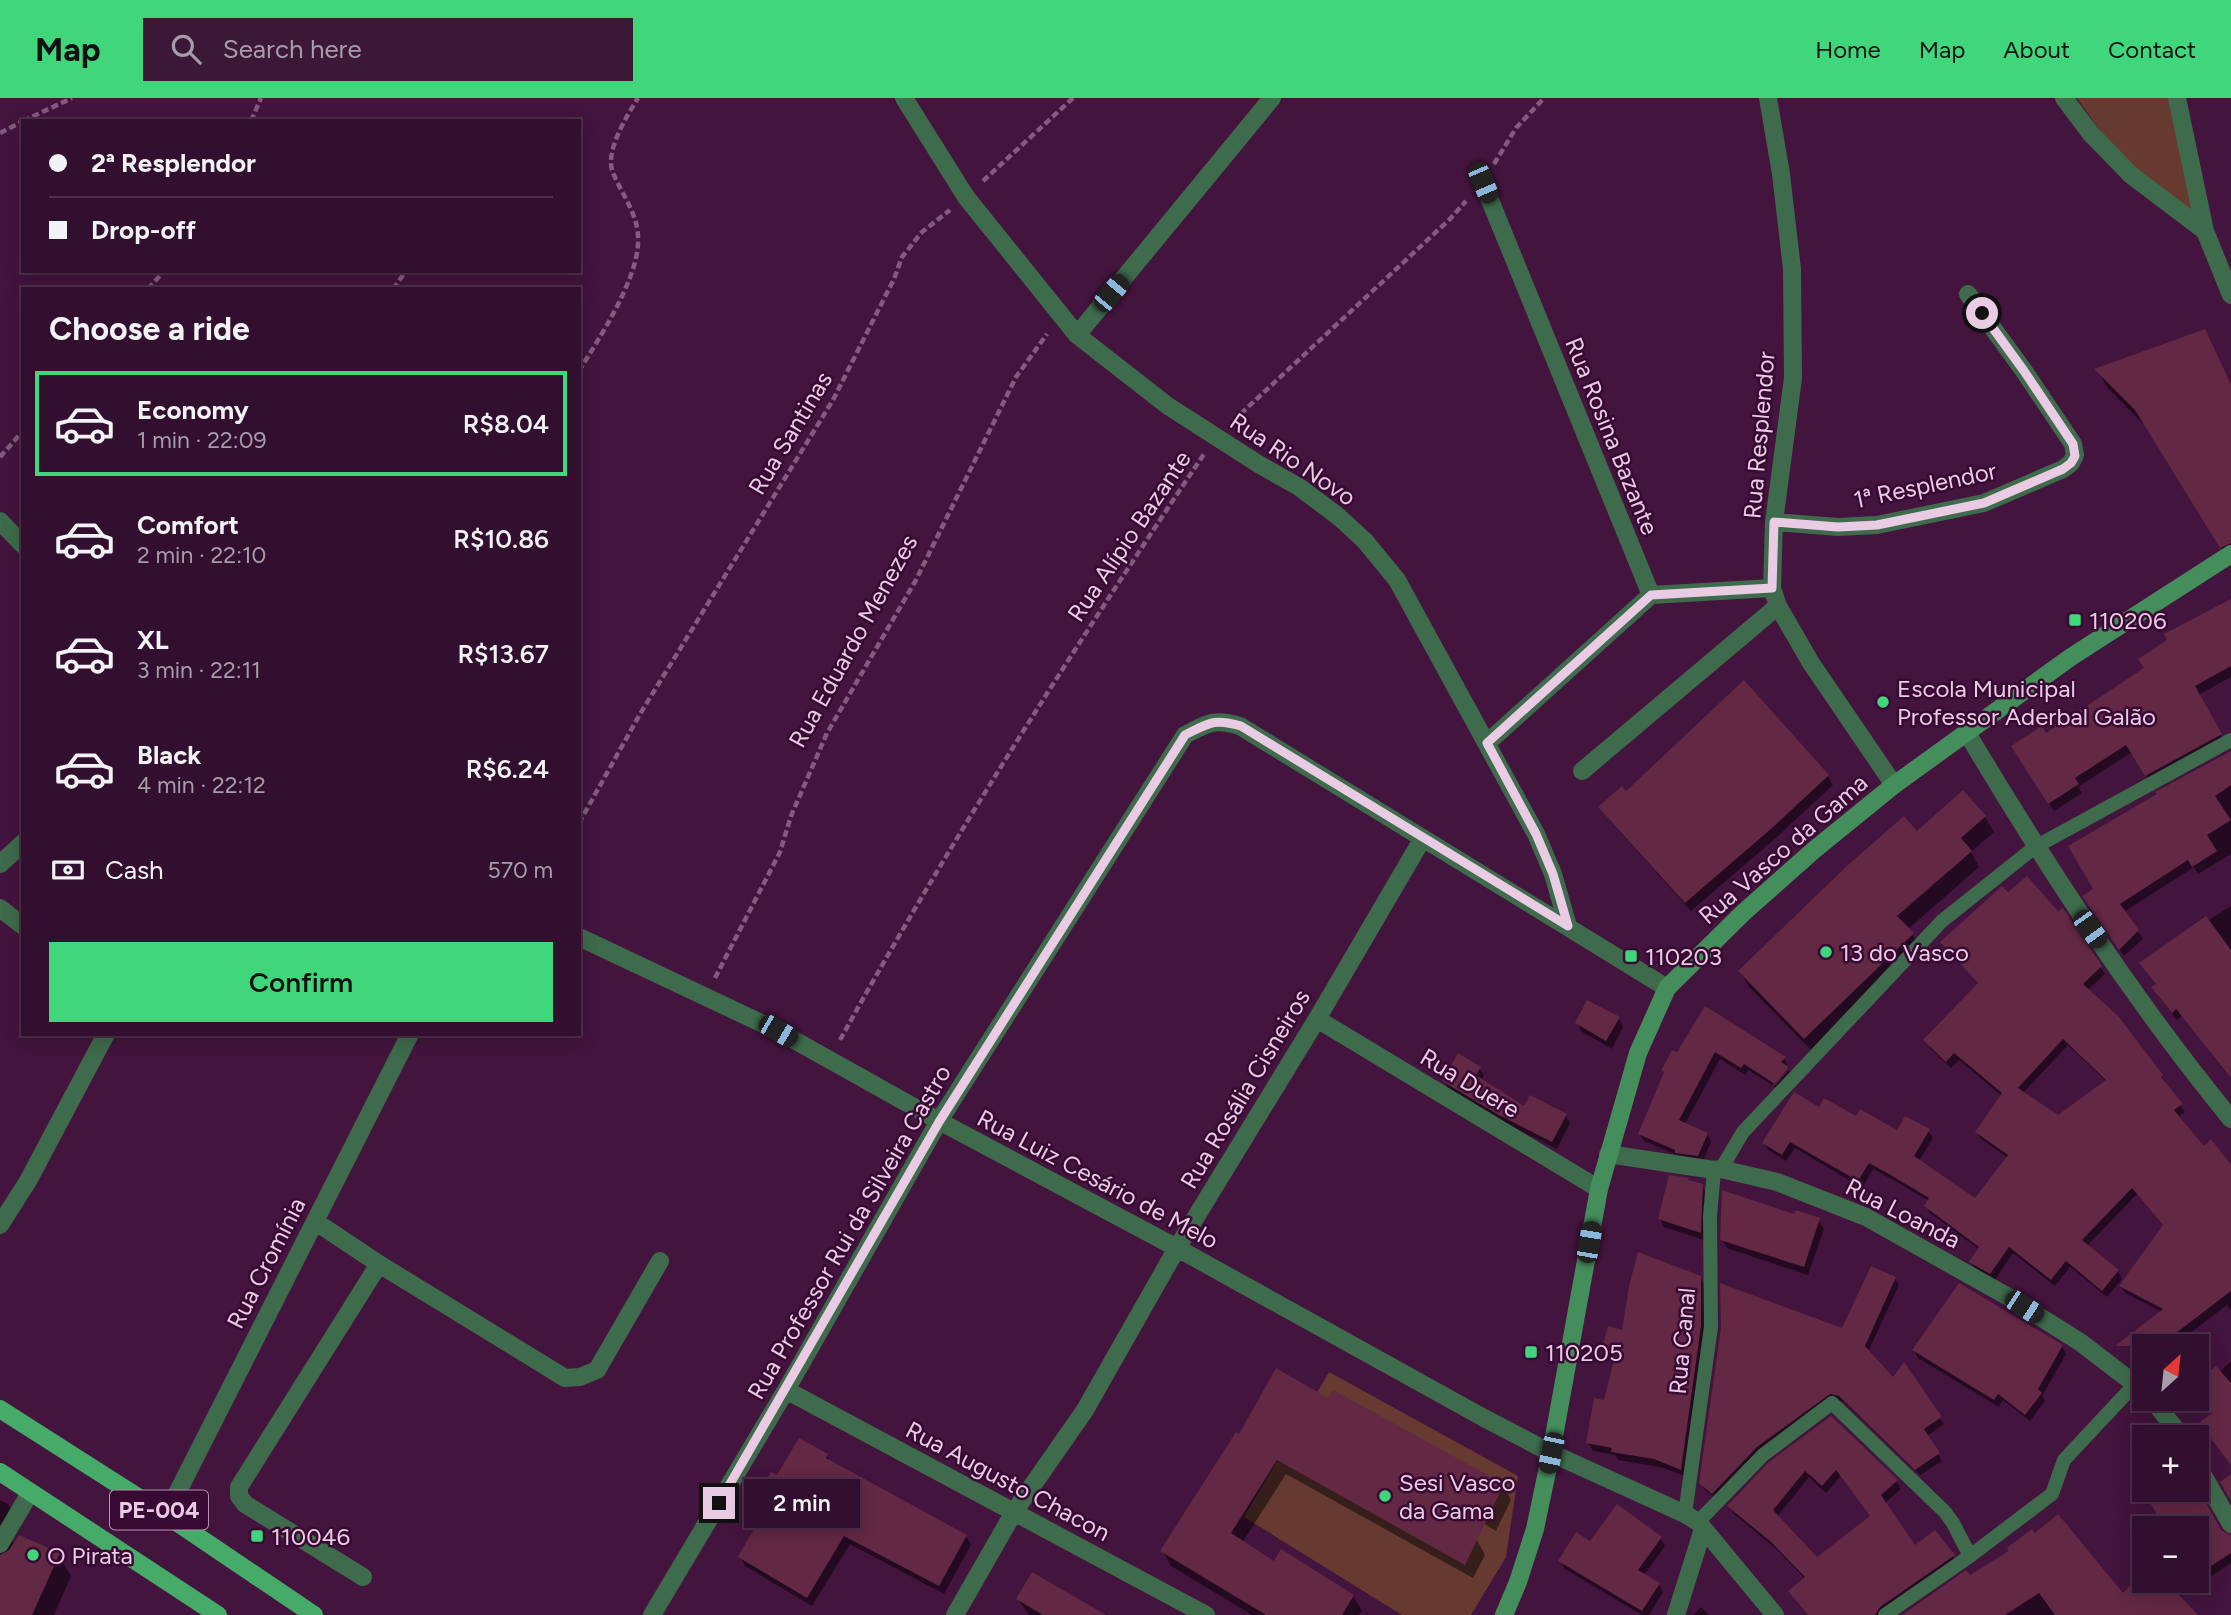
<!DOCTYPE html>
<meta charset="utf-8">
<style>
:root{--surface:#320f2e;--page:#3a1836;--text:#f1f3f6;--muted:#a89caa;--line:#4d2f4a;--accent:#40d77c}
body{margin:0;font-family:Figtree,sans-serif;background:var(--page);color:var(--text);height:100vh;display:flex;flex-direction:column;font-size:26px;white-space:nowrap}
*{box-sizing:border-box;margin:0}
p{font-size:23px;color:var(--muted)}
.icon{flex:none;width:38px;height:38px;fill:none;stroke:currentColor;stroke-width:2;stroke-linecap:round;stroke-linejoin:round}
.map{position:relative;flex:1;overflow:hidden}
.sheet{position:absolute;left:21px;top:189px;width:560px;height:749px;display:flex;flex-direction:column;background:var(--surface);border-radius:0px;box-shadow:0 4px 18px #0003,0 0 0 2px var(--line)}
.sheet>*{flex:none}
.top-card{position:absolute;left:21px;top:21px;width:560px;height:154px;border-radius:0px;box-shadow:0 4px 18px #0003,0 0 0 2px var(--line);display:grid;align-content:center;height:154px;padding:0 28px;background:var(--surface)}
.needle{width:46px;rotate:27deg}
.controls{position:absolute;left:2132px;top:1236px;display:grid;gap:14px}
.controls a{display:grid;place-items:center;width:77px;height:77px;border-radius:0px;background:var(--surface);box-shadow:0 4px 18px #0003,0 0 0 2px var(--line);font-size:35px}
.end{position:absolute;width:32px;height:32px;margin:-16px;border:9px solid #e9cbe3;background:#111;box-shadow:0 0 0 4px #111}
.from{border-radius:50%}
.bubble{position:absolute;height:49px;border-radius:0px;background:var(--surface);box-shadow:0 4px 18px #0003,0 0 0 2px var(--line);font-size:23px;font-weight:600;line-height:49px;text-align:center}
.car{position:absolute;width:21px;height:42px;margin:-21px -10px;border-radius:9px;box-shadow:0 0 5px 2px #0007;background:linear-gradient(#222 24%,#8ab4d8 0 40%,#222 0 76%,#8ab4d8 0 86%,#222 0)}
.top-card b{display:flex;align-items:center;gap:24px;height:66px;font-size:26px}
.top-card b+b{border-top:2px solid var(--line)}
.top-card i{width:18px;height:18px;background:var(--text)}
ul{padding:0;list-style:none}
li{display:flex;align-items:center;gap:21px;height:105px;margin:0 14px 10px;padding:0 14px;border:4px solid transparent;border-radius:0px}
li div{flex:1}
li b{display:block;font-size:26px}
li em{font-style:normal;font-weight:600}
li.selected{border-color:var(--accent)}
li>.icon{width:63px;height:63px;stroke-width:1.5}
h2{padding:0 28px;font-size:32px;line-height:84px}
.pay{display:flex;align-items:center;gap:18px;height:77px;padding:0 28px;font-size:26px}
.pay p{margin-inline-start:auto}
.action{display:flex;gap:14px;margin-top:auto;padding:14px 28px}
.action a{flex:1;height:80px;border-radius:0px;background:var(--accent);color:#111;font-size:28px;font-weight:600;line-height:80px;text-align:center}
header{display:flex;align-items:center;gap:42px;box-sizing:border-box;height:98px;padding:0 35px;background:var(--accent);color:#111}
header strong{font-size:33px}
nav{display:flex;gap:38px;margin-inline-start:auto;font-size:24px}
.search{width:490px;height:63px;background:var(--page);display:flex;align-items:center;gap:18px;box-sizing:border-box;padding:0 24px;border-radius:0px;color:var(--muted);font-size:26px}
.map>svg:first-child{display:block}
.green{fill:#663a31}
.shadow{fill:#0007;fill-rule:evenodd}
.building{fill:#632844;fill-rule:evenodd}
.lines{fill:none;stroke-linecap:round;stroke-linejoin:round}
.path{stroke:#845b7e;stroke-width:4.5;stroke-dasharray:7 3.5;stroke-linecap:butt}
.service{stroke:#3e6b4b;stroke-width:14}
.minor{stroke:#3e6b4b;stroke-width:18}
.secondary{stroke:#448e5c;stroke-width:18}
.primary{stroke:#46aa69;stroke-width:18}
.route{stroke:#e9cbe3;stroke-width:9}
.poi-dot{fill:#40d77c;stroke:#380933;stroke-width:2.5}
.labels{text-anchor:middle;dominant-baseline:central;stroke-width:5;stroke-linejoin:round;paint-order:stroke}
.shield{fill:#380933;stroke:#b491ae;stroke-width:2}
.shield-label{font-size:23px;font-weight:bold;fill:#e9cbe3}
.street-label{font-size:24px;fill:#e9cbe3;stroke:#380933}
.poi-label{font-size:24px;fill:#e9cbe3;stroke:#380933;text-anchor:start}
</style>
<header>
<strong>Map</strong>
<div class="search"><svg class="icon" aria-label="search" viewBox="0 0 24 24"><circle cx="10" cy="10" r="6"/><path d="M15 15l6 6"/></svg>Search here</div>
<nav><a>Home</a><a>Map</a><a>About</a><a>Contact</a></nav>
</header>
<div class="map">
<svg width="2231" height="1517" viewBox="0 0 2231 1517">
<rect width="100%" height="100%" fill="#43143d"/>
<path class="green" d="M2077,0H2177L2203,121L2131,77Z
M1329,1274L1518,1378L1506,1459L1471,1517H1402L1244,1419Z"/>
<path class="shadow" d="M2205,233L2231,285V466L2147,330L2107,289L2097,272Z
M2231,503V579L2198,597L2225,645L2151,685L2132,654L2078,689L2082,695L2054,713L2018,656L2146,571Z
M2231,654V756L2198,776L2194,769L2124,814L2143,841L2124,858L2089,807L2095,792Z
M1828,678L1833,687L1777,739L1691,813L1606,718L1601,709Z
M1963,694L1985,719L1994,734L1971,754L1979,769L1908,831L1922,851L1814,955L1749,889L1740,873L1917,735Z
M2231,808V980L2182,918L2177,922L2158,898L2207,823Z
M1942,845L2100,869L2105,876L2088,892L2161,978L2185,1014L2178,1019L2203,1050L2231,1070V1212L2227,1207L2173,1248H2144V1256L2135,1245L2162,1214L2125,1195L2121,1188L2164,1128L2137,1096L2087,1148L2118,1173L2122,1181L2107,1199L2070,1169L2055,1188L2013,1155L1995,1182L1975,1171L1971,1164L1980,1152L1930,1115L1926,1108L1929,1103L1895,1083L1873,1071L1862,1090L1795,1050L1786,1063L1768,1052L1764,1045L1820,1011L1857,1020L1898,1034L1928,1033L1933,1040L1919,1063L1976,1102L2008,1060L1981,1041L1977,1034L2002,998L1959,962L1951,970L1930,950L1926,942L1979,886ZM2068,947L2107,984L2058,1019L2023,995Z
M1706,911L1784,960L1789,971H1785L1772,987L1748,972L1745,977L1720,961L1685,1026L1707,1036L1711,1044L1702,1065L1679,1058L1644,1043L1640,1036L1665,977L1663,973L1677,957Z
M1618,920L1623,929L1612,951L1582,934L1577,925Z
M1479,970L1484,978L1481,982L1525,1010L1565,1017L1570,1025L1557,1051L1503,1024L1448,991L1444,983Z
M1789,972L1792,978L1780,993L1774,989Z
M1689,1084L1702,1088L1706,1095L1704,1142L1664,1129L1660,1121Z
M1796,1118L1818,1122L1824,1131L1808,1177L1727,1150L1722,1141Z
M1700,1179L1704,1187L1705,1237L1685,1378L1660,1369L1618,1362L1615,1357L1593,1353L1588,1345L1605,1304L1616,1260L1608,1257L1604,1250Z
M1895,1181L1899,1187L1868,1254L1893,1282L1940,1320L1944,1326L1927,1338L1942,1363L1920,1377L1844,1304L1834,1302L1716,1401L1705,1392L1701,1385L1843,1232Z
M2062,1248L2066,1256L2042,1298L2045,1303L2030,1323L2003,1302L1999,1309L1918,1260L1914,1252Z
M2231,1263V1366L2212,1315L2196,1297Z
M1329,1302L1503,1387L1511,1402L1496,1433L1460,1411L1485,1457L1473,1480L1286,1376L1242,1445L1275,1465L1353,1498L1362,1513L1359,1517H1252L1171,1468L1163,1453L1239,1339Z
M1831,1320L1897,1384L1901,1391L1885,1405L1915,1449L1953,1458L1957,1465L1883,1517H1807L1795,1501L1805,1481L1776,1451L1733,1415L1729,1408ZM1841,1378L1872,1419L1817,1461L1777,1419L1809,1379L1826,1395Z
M827,1358L831,1365L966,1438L971,1447L944,1496L850,1446L812,1508L745,1468L740,1459L763,1420L758,1417L753,1408L778,1380Z
M2147,1397L2231,1439V1465L2179,1499L2195,1517H1905L1970,1479L2123,1498L2144,1477V1482H2196V1430Z
M0,1402L8,1406L21,1429L12,1444L58,1456L71,1478L54,1517H0Z
M1660,1440L1665,1448L1644,1477L1658,1486L1663,1494L1649,1517H1642L1565,1471L1560,1463L1591,1445Z
M1018,1501L1103,1517H1029Z
M1701,1509L1709,1517H1693Z"/>
<path class="building" d="M2205,231L2231,286V445L2220,450L2135,312L2094,271Z
M2231,501V568L2195,588L2222,636L2145,678L2126,647L2075,680L2079,686L2048,706L2011,648L2042,628L2046,635L2144,570L2138,561L2167,542L2164,536Z
M1744,582L1829,677L1772,730L1685,805L1598,709L1622,688L1626,693Z
M2231,653V687L2215,698L2231,722L2207,737L2217,753L2192,769L2188,762L2120,806L2139,832L2119,852L2082,798L2093,791L2068,748L2157,696L2155,694Z
M1963,692L1986,718L1961,740L1972,753L1897,818L1914,835L1804,941L1738,873L1848,767L1904,718L1917,733Z
M2027,778L2058,813L2063,810L2102,868L2083,886L2119,919L2163,977L2161,979L2183,1006L2174,1012L2204,1048L2211,1041L2231,1067V1193L2159,1248H2115L2163,1211L2119,1188L2163,1127L2132,1090L2082,1142L2119,1172L2102,1193L2066,1163L2051,1182L2009,1149L1990,1176L1969,1164L1979,1149L1924,1108L1929,1100L1889,1076L1869,1065L1858,1083L1790,1044L1782,1057L1762,1045L1794,994L1819,1009L1824,1000L1856,1018L1860,1011L1897,1032L1905,1018L1930,1031L1914,1058L1975,1100L2008,1057L1975,1034L2002,995L1954,955L1946,964L1923,942L1978,885L1940,844L2002,788L2008,794ZM2063,941L2106,982L2058,1017L2018,990Z
M2206,818L2231,852V980L2176,911L2172,915L2151,889L2156,886L2139,865Z
M1587,902L1620,919L1606,943L1575,925Z
M1705,908L1786,959L1781,964L1789,969L1775,986L1744,966L1741,970L1715,954L1679,1022L1708,1035L1698,1058L1675,1055V1052L1638,1036L1664,974L1661,973L1672,952L1677,954Z
M1458,955L1481,969L1476,977L1524,1008L1530,997L1567,1016L1552,1044L1497,1016L1442,983Z
M1669,1077L1689,1080L1688,1082L1703,1086L1701,1135L1658,1121Z
M1722,1092L1794,1116L1796,1112L1820,1120L1804,1169L1720,1142Z
M1638,1154L1701,1178V1228L1681,1372L1654,1361L1611,1354L1612,1350L1586,1345L1594,1300L1604,1302L1616,1254L1602,1250L1608,1228L1622,1232L1629,1188Z
M1871,1168L1896,1179L1865,1248L1893,1279L1904,1264L1942,1319L1924,1331L1940,1355L1915,1372L1839,1298L1830,1296L1757,1349L1712,1396L1699,1385L1721,1230L1720,1185L1842,1230Z
M1959,1185L2063,1247L2038,1291L2042,1295L2025,1317L1998,1296L1994,1302L1912,1252Z
M2216,1268L2231,1285V1367L2199,1325L2212,1315L2196,1297V1285Z
M1276,1270L1328,1300L1333,1292L1504,1386L1465,1467L1277,1362L1231,1435L1274,1463L1281,1451L1354,1497L1342,1517H1266L1160,1453L1236,1334L1239,1336Z
M1831,1318L1898,1382L1881,1397L1915,1447L1935,1432L1955,1457L1880,1509L1875,1517H1808L1788,1493L1805,1479L1770,1443L1727,1408L1769,1364ZM1836,1372L1870,1418L1817,1459L1773,1412L1805,1373L1822,1388Z
M799,1340L828,1356L826,1360L967,1437L939,1488L844,1438L807,1500L738,1459L763,1415L751,1408L771,1374L777,1377Z
M2231,1376V1403L2220,1384Z
M2141,1391H2188L2194,1401L2201,1396L2221,1432L2231,1437V1455L2196,1478V1430H2166Z
M1617,1406L1662,1439L1638,1472L1660,1485L1642,1513L1558,1463L1576,1434L1590,1443Z
M2058,1416L2123,1495L2136,1482H2165L2198,1517H2055L2039,1495L2005,1517H1902L1966,1472L1970,1477L2009,1453L2007,1450L2032,1431L2035,1435Z
M19,1437L60,1455L32,1517H0V1457L9,1452Z
M1032,1474L1106,1517H1043L1016,1501Z"/>
<g class="lines">
<path class="path" d="M23,23L72,0
M251,23L261,0
M0,35L23,23
M1494,66L1516,30L1544,0
M983,83L1073,0
M148,191L164,173
M393,191L406,173
M579,273C600,239 636,184 638,146C640,118 623,99 613,75C604,54 627,18 638,0
M1233,323L1450,121L1466,103
M0,359L23,333
M579,725L640,616L833,302L894,181L902,159L922,134L950,112
M715,880L780,754L791,718L827,635L916,482L1016,279L1047,236
M840,942C951,741 1076,547 1204,356"/>
<path class="service" d="M1721,1071L1743,1034L1942,823L2035,749L2231,642
M1685,1416L1711,1229L1710,1118L1714,1072
M1698,1424L1763,1357L1832,1305L1945,1414L1953,1425L1970,1458
M1885,1517L1970,1458L2052,1396L2064,1362L2136,1285"/>
<path class="minor" d="M904,0L966,99L1077,237L1168,308L1260,367L1299,389L1339,419L1365,443L1397,482L1536,736L1553,776L1568,828
M1768,0L1781,76L1792,171L1793,280L1774,424L1772,490L1778,508L1811,565L1894,687
M2064,0L2091,36L2131,77L2205,133
M2177,0L2205,133L2231,197
M1483,85L1651,497
M1077,237L1272,0
M0,423L23,447
M1774,424L1838,429L1877,427L1984,405L2063,371L2071,365L2075,357L2073,346L2024,273L1968,196
M1651,497L1772,490
M1967,635C2047,769 2132,900 2231,1021
M1487,645L1651,497
M1582,673L1778,508
M0,766L23,745
M0,810L23,828
M579,839L778,933L939,1023L1177,1150L1484,1320L1551,1355L1685,1416L1698,1424L1775,1517
M1317,921L1599,1091
M1608,1056L1714,1072L1721,1071L1777,1084L1866,1119L2005,1197L2080,1244L2144,1293
M316,1124L379,1166L565,1280L580,1279L597,1272L660,1163
M0,1127L28,1083L106,936
M786,1292L1206,1517
M2151,1300L2182,1339
M2196,1365L2231,1426
M166,1417L410,936
M0,1446L30,1395
M363,1479L245,1406L239,1398V1389L379,1166
M652,1517L786,1292L939,1023L1185,637C1208,625 1214,620 1240,628L1667,890
M955,1517L1014,1414L1085,1312L1177,1150L1317,921L1423,740
M1676,1517L1703,1431"/>
<path class="secondary" d="M1504,1517L1518,1484L1535,1431L1551,1355L1599,1091L1638,955L1667,890L1744,814L1814,752L1894,687L2071,559L2231,456"/>
<path class="primary" d="M0,1311L166,1417L314,1517
M0,1374L218,1517"/>
</g>
<g class="lines">
<path class="route" d="M719,1405L939,1024L1185,637C1209,625 1214,620 1241,628L1568,828L1553,776L1536,736L1487,645L1651,497L1772,490L1774,424L1838,429L1877,427L1984,405L2063,371L2071,365L2075,358L2073,346L2024,273L1982,215"/>
</g>
<g class="poi-dot">
<rect x="2068" y="515" width="14" height="14" rx="3.5"/>
<circle cx="1883" cy="604" r="7"/>
<circle cx="1826" cy="854" r="7"/>
<rect x="1624" y="851" width="14" height="14" rx="3.5"/>
<rect x="1524" y="1247" width="14" height="14" rx="3.5"/>
<circle cx="1385" cy="1398" r="7"/>
<rect x="250" y="1431" width="14" height="14" rx="3.5"/>
<circle cx="33" cy="1457" r="7"/>
</g>
<g class="labels">
<rect class="shield" x="110" y="1392.5" width="98" height="39" rx="5"/>
<g class="shield-label">
<text x="159" y="1412">PE-004</text>
</g>
<g class="street-label">
<text transform="translate(790 335) rotate(-59)">Rua Santinas</text>
<text transform="translate(1759 337) rotate(-85)">Rua Resplendor</text>
<text transform="translate(1612 338) rotate(68)">Rua Rosina Bazante</text>
<text transform="translate(1293 361) rotate(34)">Rua Rio Novo</text>
<text transform="translate(1925 387) rotate(-12)">1ª Resplendor</text>
<text transform="translate(1129 438) rotate(-56)">Rua Alípio Bazante</text>
<text transform="translate(853 543) rotate(-61)">Rua Eduardo Menezes</text>
<text transform="translate(1783 751) rotate(-41)">Rua Vasco da Gama</text>
<text transform="translate(1470 985) rotate(31)">Rua Duere</text>
<text transform="translate(1245 991) rotate(-59)">Rua Rosália Cisneiros</text>
<text transform="translate(1098 1081) rotate(28)">Rua Luiz Cesário de Melo</text>
<text transform="translate(1903 1115) rotate(27)">Rua Loanda</text>
<text transform="translate(849 1134) rotate(-60)">Rua Professor Rui da Silveira Castro</text>
<text transform="translate(266 1165) rotate(-63)">Rua Cromínia</text>
<text transform="translate(1682 1243) rotate(-85)">Rua Canal</text>
<text transform="translate(1008 1383) rotate(28)">Rua Augusto Chacon</text>
</g>
<g class="poi-label">
<text x="2089" y="522">110206</text>
<text x="1897" y="590">Escola Municipal<tspan x="1897" dy="28">Professor Aderbal Galão</tspan></text>
<text x="1840" y="854">13 do Vasco</text>
<text x="1645" y="858">110203</text>
<text x="1545" y="1254">110205</text>
<text x="1399" y="1384">Sesi Vasco<tspan x="1399" dy="28">da Gama</tspan></text>
<text x="271" y="1438">110046</text>
<text x="47" y="1457">O Pirata</text>
</g>
</g>
</svg>
<div class="controls">
<a><svg class="needle" viewBox="-14 -14 28 28"><path d="M0-13l5 13h-10z" fill="#e53935"/><path d="M0 13l5-13h-10z" fill="#a89caa"/></svg></a>
<a>+</a>
<a>−</a>
</div>
<i class="end from" style="left:1982px;top:215px"></i>
<i class="end" style="left:719px;top:1405px"></i>
<div class="bubble" style="left:744px;top:1381px;width:116px">2 min</div>
<i class="car" style="left:1483px;top:85px;rotate:157deg"></i>
<i class="car" style="left:1111px;top:195px;rotate:40deg"></i>
<i class="car" style="left:2090px;top:831px;rotate:144deg"></i>
<i class="car" style="left:778px;top:933px;rotate:120deg"></i>
<i class="car" style="left:1589px;top:1144px;rotate:10deg"></i>
<i class="car" style="left:2024px;top:1209px;rotate:123deg"></i>
<i class="car" style="left:1551px;top:1355px;rotate:192deg"></i>
<div class="top-card">
<b><i class="from"></i>2ª Resplendor</b>
<b><i></i>Drop-off</b>
</div>
<section class="sheet">
<h2>Choose a ride</h2>
<ul>
<li class="selected"><svg class="icon" aria-label="car" viewBox="0 0 24 24"><path d="M5 17H2v-5l4-1 3-4h7l3 4 3 1v5h-3M9 17h6M6 11h13"/><circle cx="7" cy="17" r="2"/><circle cx="17" cy="17" r="2"/></svg><div><b>Economy</b><p>1 min · 22:09</p></div><em>R$8.04</em></li>
<li><svg class="icon" aria-label="car" viewBox="0 0 24 24"><path d="M5 17H2v-5l4-1 3-4h7l3 4 3 1v5h-3M9 17h6M6 11h13"/><circle cx="7" cy="17" r="2"/><circle cx="17" cy="17" r="2"/></svg><div><b>Comfort</b><p>2 min · 22:10</p></div><em>R$10.86</em></li>
<li><svg class="icon" aria-label="car" viewBox="0 0 24 24"><path d="M5 17H2v-5l4-1 3-4h7l3 4 3 1v5h-3M9 17h6M6 11h13"/><circle cx="7" cy="17" r="2"/><circle cx="17" cy="17" r="2"/></svg><div><b>XL</b><p>3 min · 22:11</p></div><em>R$13.67</em></li>
<li><svg class="icon" aria-label="car" viewBox="0 0 24 24"><path d="M5 17H2v-5l4-1 3-4h7l3 4 3 1v5h-3M9 17h6M6 11h13"/><circle cx="7" cy="17" r="2"/><circle cx="17" cy="17" r="2"/></svg><div><b>Black</b><p>4 min · 22:12</p></div><em>R$6.24</em></li>
</ul>
<div class="pay"><svg class="icon" aria-label="cash" viewBox="0 0 24 24"><path d="M3 7h18v10H3z"/><circle cx="12" cy="12" r="2"/></svg>Cash<p>570 m</p></div>
<div class="action"><a>Confirm</a></div>
</section>
</div>
